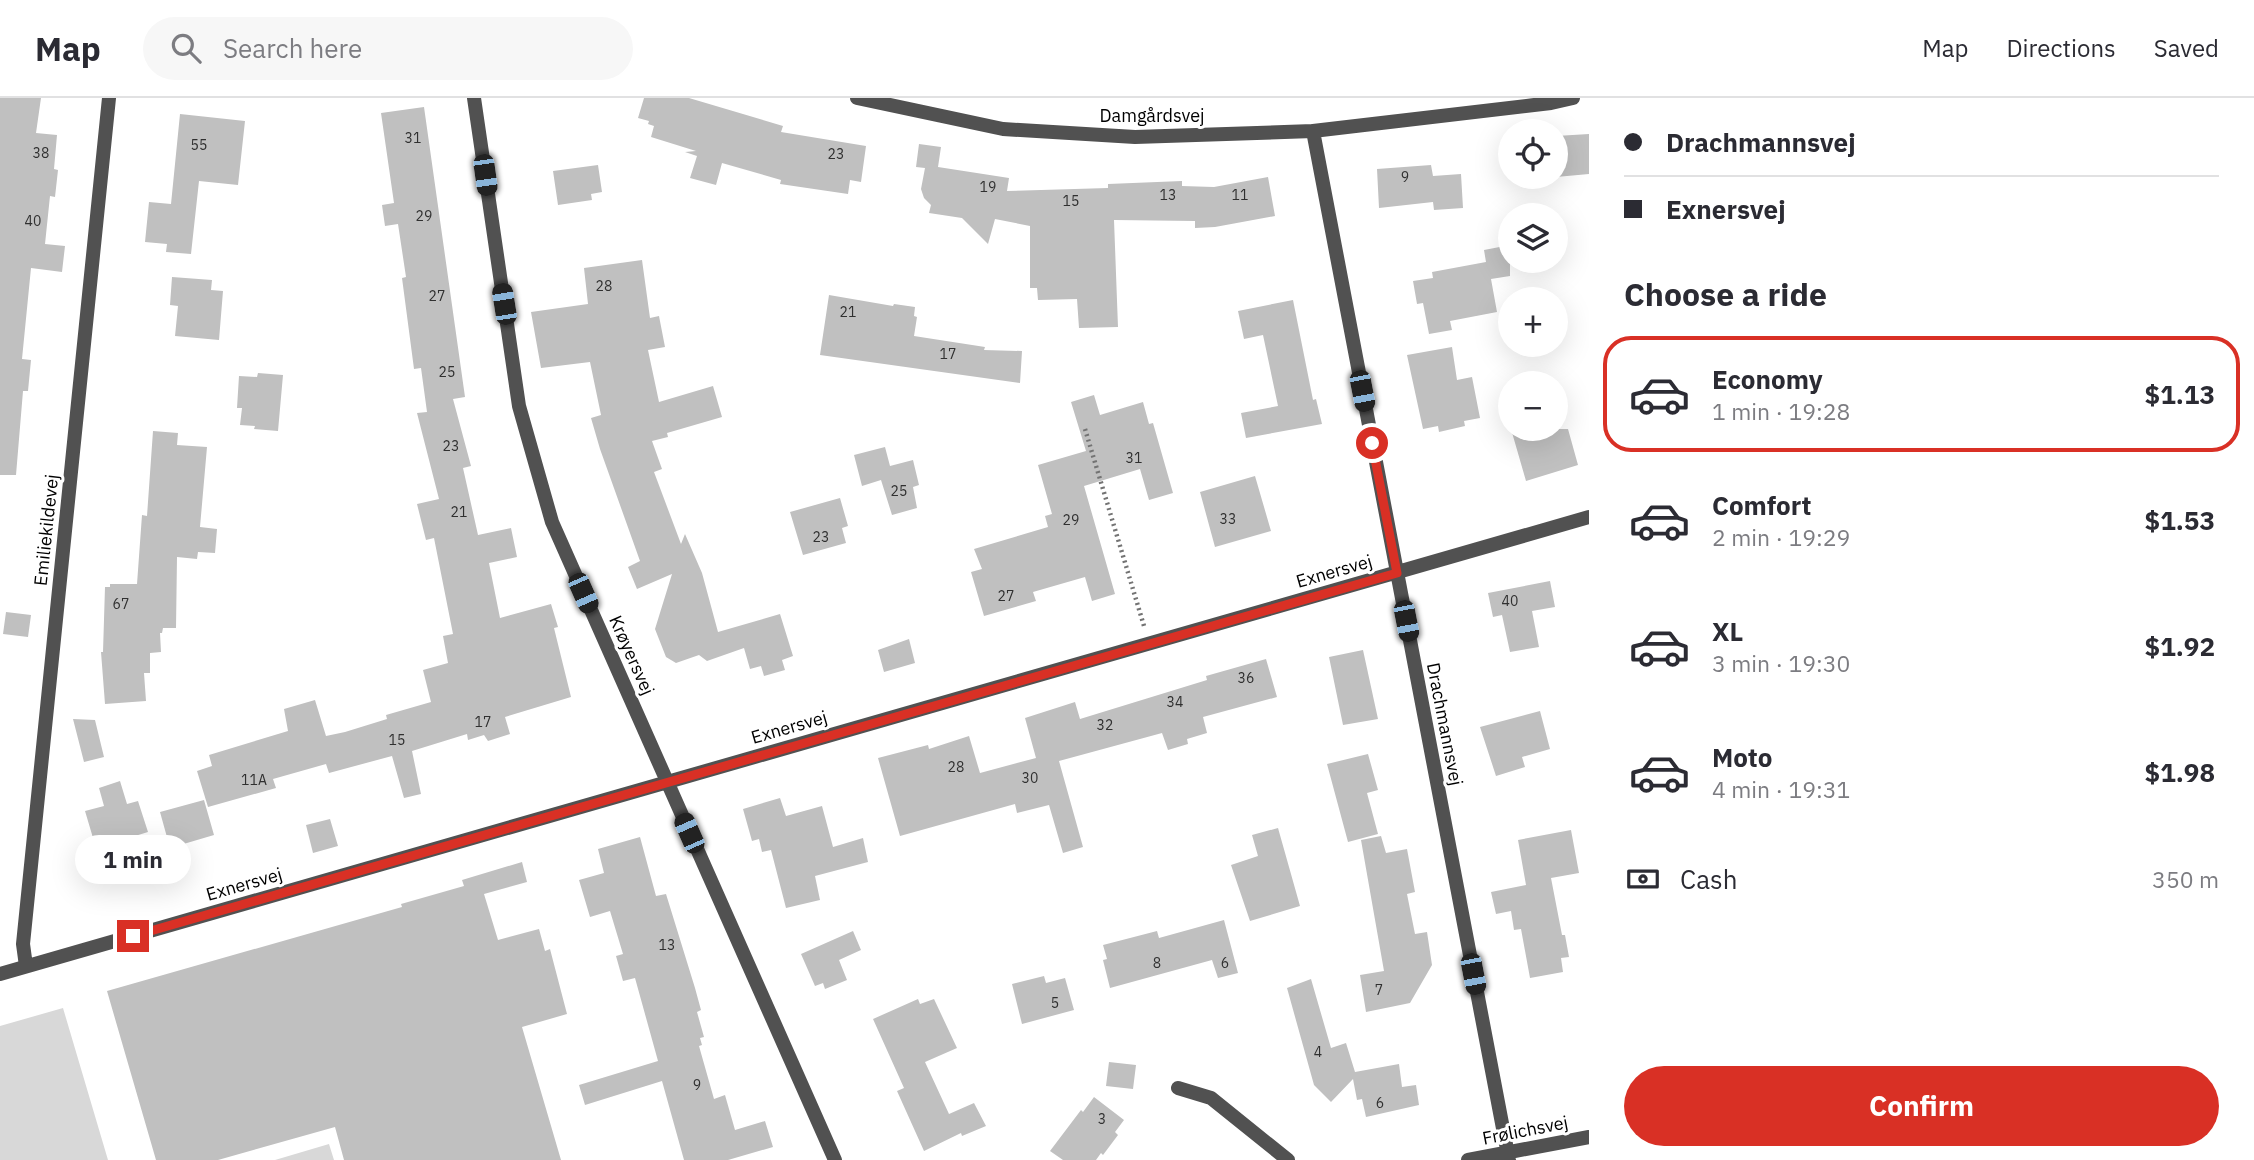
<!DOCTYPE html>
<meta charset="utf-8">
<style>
:root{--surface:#fff;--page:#f7f7f7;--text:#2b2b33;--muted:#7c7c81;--line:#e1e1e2;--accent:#d93025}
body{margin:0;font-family:"IBM Plex Sans",sans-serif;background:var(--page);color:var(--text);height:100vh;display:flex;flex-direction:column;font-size:26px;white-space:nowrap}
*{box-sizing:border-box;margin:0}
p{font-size:23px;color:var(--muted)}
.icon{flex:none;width:38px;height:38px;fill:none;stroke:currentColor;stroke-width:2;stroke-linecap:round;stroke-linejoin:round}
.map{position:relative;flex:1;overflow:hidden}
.side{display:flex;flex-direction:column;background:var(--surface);width:665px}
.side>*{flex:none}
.hud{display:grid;align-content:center;height:154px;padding:0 35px;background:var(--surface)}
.fabs{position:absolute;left:1498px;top:21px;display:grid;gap:14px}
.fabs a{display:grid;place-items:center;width:70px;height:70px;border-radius:50%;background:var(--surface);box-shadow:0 7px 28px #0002;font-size:35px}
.end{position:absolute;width:32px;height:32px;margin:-16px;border:9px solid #d93025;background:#fff;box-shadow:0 0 0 4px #fff}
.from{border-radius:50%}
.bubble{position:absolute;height:49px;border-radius:24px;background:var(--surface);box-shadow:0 7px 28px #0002;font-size:23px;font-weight:700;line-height:49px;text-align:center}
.car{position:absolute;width:21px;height:42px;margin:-21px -10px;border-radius:9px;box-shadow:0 0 5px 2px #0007;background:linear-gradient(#222 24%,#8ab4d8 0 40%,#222 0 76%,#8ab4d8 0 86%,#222 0)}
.hud b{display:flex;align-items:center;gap:24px;height:66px;font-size:26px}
.hud b+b{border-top:2px solid var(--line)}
.hud i{width:18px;height:18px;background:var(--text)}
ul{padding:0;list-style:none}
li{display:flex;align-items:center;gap:21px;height:116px;margin:0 14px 10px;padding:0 21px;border:4px solid transparent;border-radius:28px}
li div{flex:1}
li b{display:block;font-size:26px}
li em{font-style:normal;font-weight:700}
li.selected{border-color:var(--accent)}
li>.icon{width:63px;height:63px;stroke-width:1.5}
h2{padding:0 35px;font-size:32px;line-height:84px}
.pay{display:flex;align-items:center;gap:18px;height:77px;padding:0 35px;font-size:26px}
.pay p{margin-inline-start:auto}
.primary-button{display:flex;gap:14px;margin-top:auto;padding:14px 35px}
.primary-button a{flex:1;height:80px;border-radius:42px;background:var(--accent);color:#fff;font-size:28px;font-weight:700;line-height:80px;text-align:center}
header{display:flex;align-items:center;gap:42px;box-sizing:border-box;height:98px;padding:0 35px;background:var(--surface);border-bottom:2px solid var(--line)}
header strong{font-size:33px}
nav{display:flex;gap:38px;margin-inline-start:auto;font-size:24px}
.search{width:490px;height:63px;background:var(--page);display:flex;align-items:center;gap:18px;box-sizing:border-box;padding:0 24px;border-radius:38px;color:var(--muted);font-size:26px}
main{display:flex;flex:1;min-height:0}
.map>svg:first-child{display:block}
.green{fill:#d8d8d8}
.building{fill:#c0c0c0}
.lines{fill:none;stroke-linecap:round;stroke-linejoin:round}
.path{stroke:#737373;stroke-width:4.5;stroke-dasharray:2 3.5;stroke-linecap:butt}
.minor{stroke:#515151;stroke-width:14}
.route{stroke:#d93025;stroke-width:9}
.labels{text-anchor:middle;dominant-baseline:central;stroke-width:6;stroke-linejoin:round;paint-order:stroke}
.number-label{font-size:14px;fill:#303030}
.street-label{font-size:18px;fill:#000;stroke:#fff}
</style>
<header>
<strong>Map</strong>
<div class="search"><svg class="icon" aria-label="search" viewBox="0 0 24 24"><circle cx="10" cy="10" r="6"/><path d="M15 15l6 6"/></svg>Search here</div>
<nav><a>Map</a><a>Directions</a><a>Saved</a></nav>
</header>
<main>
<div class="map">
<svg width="1589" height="1062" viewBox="0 0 1589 1062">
<rect width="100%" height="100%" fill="#fff"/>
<path class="green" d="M63,910L108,1062H0V928Z
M329,1046L334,1062H275Z"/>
<path class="building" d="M0,0H41L36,35L57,37L54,71L58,72L55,99L50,98L45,146L65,148L62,174L31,170L22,261L31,262L28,293H23L16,377H0Z
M644,0H689L783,28L781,34L866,48L861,84L850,82L848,96L780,86L781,82L722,65L716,87L690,80L697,58L685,54L696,53L651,39L654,28L648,26L649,23L638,20Z
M424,9L465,299L453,301L471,368L463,370L478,437L511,430L517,459L489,465L500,520L551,506L558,529L554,530L571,599L505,619L510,636L488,643L484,637L468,642L467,636L412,653L421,696L404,700L392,658L329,675L326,666L273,681L276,690L208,709L197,673L212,668L209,657L288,633L284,611L315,602L326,638L345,634L387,621L386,617L431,604L423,572L448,565L443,538L453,536L434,440L426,442L417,406L439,401L417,315L427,314L421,270L414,271L402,180L406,179L398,126L385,128L382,107L394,105L381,15Z
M180,16L245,23L238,87L199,83L191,156L166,154L167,146L145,144L149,104L171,106Z
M1589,36V76L1556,79V38Z
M919,46L941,49L938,69L1009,80L1007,93L1108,90V86L1182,83V88L1214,89L1268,79L1275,118L1215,129L1195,130V123L1114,122L1118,229L1079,230L1077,201L1038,202L1037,190H1030V128L995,121L988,146L962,120L929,115L931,107L924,100L921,91L925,70L916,69Z
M598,67L602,94L591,96L592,102L558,107L553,73Z
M1431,67L1433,78L1461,76L1463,110L1434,112L1433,104L1379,110L1377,71Z
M1510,147V178L1491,181L1497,214L1450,223L1452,232L1429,236L1423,205L1417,206L1413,183L1433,180L1432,174L1486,164L1484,152Z
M642,162L650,220L659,218L665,249L648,252L659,304L713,288L722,319L667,335L668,339L652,343L662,371L654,374L681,446L685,436L702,475L718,534L780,516L793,558L782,562L785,572L764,578L761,568L750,571L744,550L707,563L699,557L676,565L666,559L655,531L672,476L637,491L628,469L640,463L600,351L591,320L601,317L590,264L541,270L531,214L588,206L584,170Z
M172,179L212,182L211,192L223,193L219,242L175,238L178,208L170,207Z
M829,197L893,208L894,206L915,209L914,218L917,219L914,238L985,249L984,252L1022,253L1020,285L820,257Z
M1293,202L1313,302L1316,301L1322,326L1246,340L1241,315L1278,308L1263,237L1244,241L1238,213Z
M1452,249L1457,282L1472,279L1480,320L1464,323L1465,328L1439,334L1438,328L1423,331L1407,257Z
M258,275L283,277L278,333L254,331L255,328L240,327L242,310H237L239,278L257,279Z
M1094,297L1100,317L1143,304L1149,326L1153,325L1173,395L1149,402L1140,371L1084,388L1115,496L1092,503L1085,479L1033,494L1036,503L984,518L971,474L982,471L974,451L1048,429L1045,418L1052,416L1038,367L1086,353L1071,304Z
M1511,331H1568L1578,367L1526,383Z
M153,333L178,335L177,347L207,349L200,429L217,431L215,455L198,454L197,461L177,459L176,530H163L162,535H160L161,554L150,555V575H144L146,603L105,606L101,554H103L105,489H110V486H137L142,417L147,418Z
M885,349L890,368L913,362L919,387L913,389L917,410L892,417L881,382L862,388L854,357Z
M1255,378L1271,433L1215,449L1200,394Z
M840,400L848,428L842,430L846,445L803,457L790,414Z
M1550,483L1555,509L1532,513L1539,549L1510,554L1502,517L1493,519L1488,495Z
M6,514L31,517L28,539L3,536Z
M909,541L915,565L884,574L878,552Z
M1363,552L1378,621L1343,627L1329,559Z
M1266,561L1277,599L1203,619L1207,635L1187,641L1188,646L1168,652L1162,635L1059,663L1083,749L1063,755L1049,707L1017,715L1015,706L900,738L878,660L928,647L929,651L969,638L980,675L1036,660L1025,620L1075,604L1080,621L1207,582L1206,578Z
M1540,613L1550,651L1522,659L1525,669L1496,678L1480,629Z
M73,621L95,622L104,659L84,664Z
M1368,656L1378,692L1367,695L1378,736L1348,744L1327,666Z
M120,683L127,706L138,703L148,734L96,750L85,713L104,708L99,690Z
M780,700L786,718L822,708L833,749L863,740L868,764L815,778L820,802L786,810L771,752L762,754L759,741L752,743L743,711Z
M204,702L214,737L170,750L160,714Z
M330,721L338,748L313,755L306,727Z
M1278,730L1300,808L1250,823L1231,767L1258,758L1252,737Z
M1571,732L1579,775L1551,780L1562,837H1565L1569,859L1561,860L1563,874L1530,880L1521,831L1514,832L1511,813L1496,816L1491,794L1526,787L1518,742Z
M1381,738L1386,755L1407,751L1415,794L1407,796L1415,836L1427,834L1432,867L1410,905L1366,914L1360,877L1384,873L1361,742Z
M640,739L656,798L666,796L695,890L701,912L697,914L704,939L700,940L702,947L699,948L714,1001L725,997L735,1032L765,1023L773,1049L728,1062H684L662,983L585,1007L579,987L658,963L635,880L623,883L616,858L623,856L610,813L590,819L579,782L604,775L598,751Z
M522,764L527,784L484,796L498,842L539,831L545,853L550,851L567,916L522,929L561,1062H344L335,1029L218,1062H156L107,893L402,809L401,806L464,788L462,782Z
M1224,822L1238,875L1218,880L1212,862L1110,890L1103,862L1107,861L1103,847L1157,833L1159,840Z
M853,833L861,852L839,862L847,882L825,891L823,885L815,888L801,856Z
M1044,878L1046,885L1065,880L1074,912L1022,926L1012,886Z
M1311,881L1331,950L1346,945L1355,974L1399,966L1402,989L1416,987L1419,1007L1366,1019L1362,1001L1357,1002L1353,981L1331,1004L1314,987L1287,890Z
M918,901L920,906L934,901L957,950L925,964L949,1016L974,1005L986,1028L962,1038L961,1035L924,1053L897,993L904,990L873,921Z
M1109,964L1136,967L1133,991L1106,988Z
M1094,999L1124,1022L1115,1034L1118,1037L1103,1057L1101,1055L1096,1062H1063L1050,1053L1081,1012L1083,1014Z"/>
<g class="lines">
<path class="path" d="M1085,331L1144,528"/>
<path class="minor" d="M474,0L519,308L552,424L835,1062
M857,0L1003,31L1135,39L1313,33L1551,5L1573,0
M1313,33L1509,1062
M26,868L23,846L109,0
M0,876L1589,419
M1178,990L1211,1000L1288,1062
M1468,1062L1589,1039"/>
</g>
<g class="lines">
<path class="route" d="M133,838L1397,475L1372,345"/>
</g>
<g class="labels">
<g class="number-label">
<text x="413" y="40">31</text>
<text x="199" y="47">55</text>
<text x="41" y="55">38</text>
<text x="836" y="56">23</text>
<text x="1405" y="79">9</text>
<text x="988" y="89">19</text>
<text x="1168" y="97">13</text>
<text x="1240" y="97">11</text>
<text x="1071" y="103">15</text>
<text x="424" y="118">29</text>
<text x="33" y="123">40</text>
<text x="604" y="188">28</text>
<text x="437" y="198">27</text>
<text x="848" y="214">21</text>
<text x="948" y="256">17</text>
<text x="447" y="274">25</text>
<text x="451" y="348">23</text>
<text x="1134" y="360">31</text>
<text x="899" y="393">25</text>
<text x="459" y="414">21</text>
<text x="1228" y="421">33</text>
<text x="1071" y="422">29</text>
<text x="821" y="439">23</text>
<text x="1006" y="498">27</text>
<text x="1510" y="503">40</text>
<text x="121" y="506">67</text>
<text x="1246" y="580">36</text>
<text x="1175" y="604">34</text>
<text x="483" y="624">17</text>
<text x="1105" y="627">32</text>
<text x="397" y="642">15</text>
<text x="956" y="669">28</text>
<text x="1030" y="680">30</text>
<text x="254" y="682">11A</text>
<text x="667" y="847">13</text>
<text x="1157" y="865">8</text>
<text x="1225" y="865">6</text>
<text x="1379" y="892">7</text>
<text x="1055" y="905">5</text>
<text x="1318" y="954">4</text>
<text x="697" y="987">9</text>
<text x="1380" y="1005">6</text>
<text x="1102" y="1021">3</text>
</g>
<g class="street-label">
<text x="1152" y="17">Damgårdsvej</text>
<text transform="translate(46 432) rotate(-84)">Emiliekildevej</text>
<text transform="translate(1334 473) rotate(-16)">Exnersvej</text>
<text transform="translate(632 557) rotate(66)">Krøyersvej</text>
<text transform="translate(1445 626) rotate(79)">Drachmannsvej</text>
<text transform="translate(789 629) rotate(-16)">Exnersvej</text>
<text transform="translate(244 786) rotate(-16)">Exnersvej</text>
<text transform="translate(1525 1032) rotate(-11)">Frølichsvej</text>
</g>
</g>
</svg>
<div class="fabs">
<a><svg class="icon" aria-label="locate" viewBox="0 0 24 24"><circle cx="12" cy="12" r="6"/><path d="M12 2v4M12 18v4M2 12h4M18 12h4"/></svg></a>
<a><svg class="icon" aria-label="layers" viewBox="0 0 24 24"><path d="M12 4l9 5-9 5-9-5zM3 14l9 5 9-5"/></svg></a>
<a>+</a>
<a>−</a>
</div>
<i class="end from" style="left:1372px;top:345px"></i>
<i class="end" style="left:133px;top:838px"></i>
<div class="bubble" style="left:75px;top:737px;width:116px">1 min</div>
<i class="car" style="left:485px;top:77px;rotate:172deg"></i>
<i class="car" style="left:504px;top:206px;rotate:351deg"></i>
<i class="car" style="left:1362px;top:293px;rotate:169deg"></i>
<i class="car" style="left:583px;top:495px;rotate:156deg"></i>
<i class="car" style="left:1406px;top:523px;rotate:169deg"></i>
<i class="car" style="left:689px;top:735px;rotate:336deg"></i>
<i class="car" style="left:1473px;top:876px;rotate:169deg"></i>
</div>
<section class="side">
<div class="hud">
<b><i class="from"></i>Drachmannsvej</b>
<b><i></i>Exnersvej</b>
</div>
<h2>Choose a ride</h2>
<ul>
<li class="selected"><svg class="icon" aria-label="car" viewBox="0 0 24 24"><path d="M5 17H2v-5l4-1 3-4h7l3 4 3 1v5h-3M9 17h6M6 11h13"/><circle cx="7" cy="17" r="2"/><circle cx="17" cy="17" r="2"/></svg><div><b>Economy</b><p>1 min · 19:28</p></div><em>$1.13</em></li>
<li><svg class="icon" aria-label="car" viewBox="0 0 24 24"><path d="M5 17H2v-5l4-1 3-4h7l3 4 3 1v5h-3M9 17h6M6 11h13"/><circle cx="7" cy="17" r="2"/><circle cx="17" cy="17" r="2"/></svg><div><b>Comfort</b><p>2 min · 19:29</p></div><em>$1.53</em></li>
<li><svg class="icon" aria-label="car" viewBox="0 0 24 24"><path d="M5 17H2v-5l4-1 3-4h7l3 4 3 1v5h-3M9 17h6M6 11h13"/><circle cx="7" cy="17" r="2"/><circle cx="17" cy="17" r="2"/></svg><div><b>XL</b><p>3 min · 19:30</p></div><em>$1.92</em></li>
<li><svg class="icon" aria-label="car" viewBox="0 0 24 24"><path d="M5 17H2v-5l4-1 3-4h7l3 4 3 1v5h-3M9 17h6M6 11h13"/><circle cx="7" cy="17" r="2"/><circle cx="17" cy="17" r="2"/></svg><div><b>Moto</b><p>4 min · 19:31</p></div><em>$1.98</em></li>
</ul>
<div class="pay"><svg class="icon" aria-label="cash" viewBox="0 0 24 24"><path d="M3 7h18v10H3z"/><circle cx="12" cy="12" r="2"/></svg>Cash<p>350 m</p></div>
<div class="primary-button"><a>Confirm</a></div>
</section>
</main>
